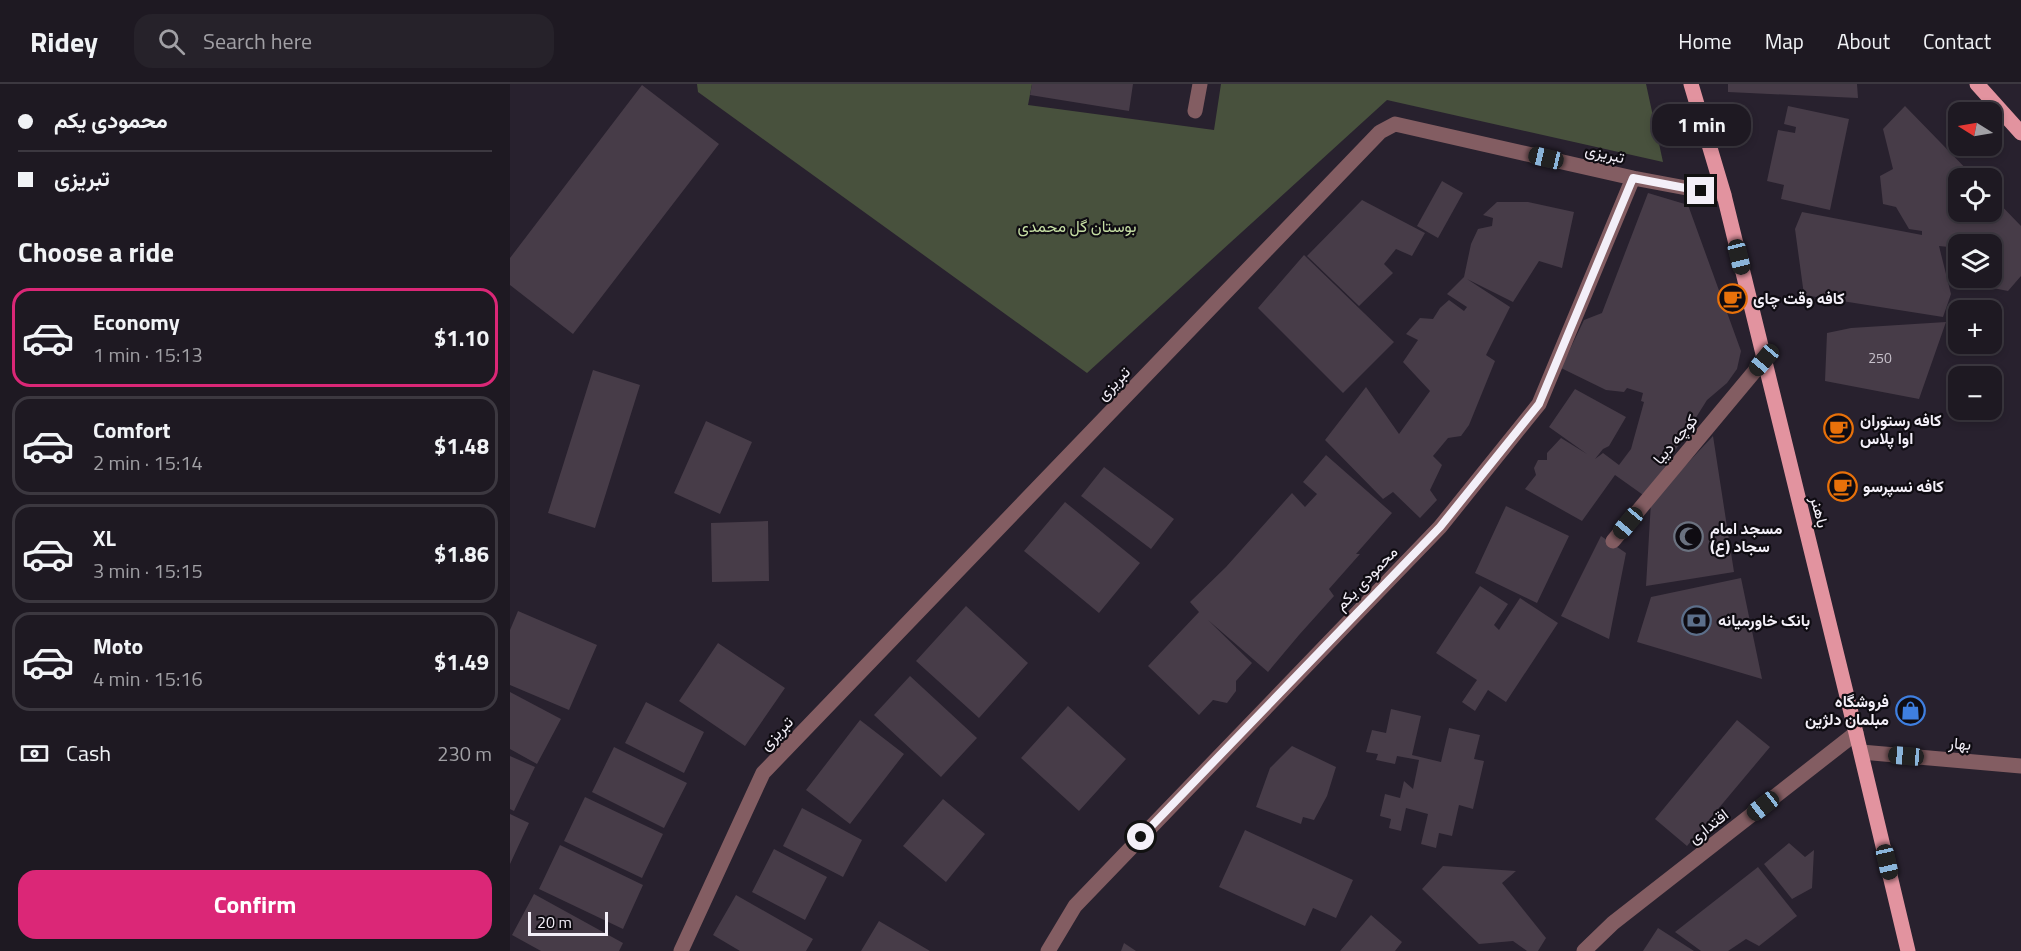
<!DOCTYPE html>
<meta charset="utf-8">
<style>
:root{--surface:#1e1922;--page:#26222a;--text:#f1f3f6;--muted:#a1a0a5;--line:#3c3840;--accent:#db2777}
body{margin:0;font-family:"Titillium Web",Vazirmatn,sans-serif;background:var(--page);color:var(--text);height:100vh;display:flex;flex-direction:column;font-size:22px;white-space:nowrap}
*{box-sizing:border-box;margin:0}
p{font-size:20px;color:var(--muted)}
.icon{flex:none;width:33px;height:33px;fill:none;stroke:currentColor;stroke-width:2;stroke-linecap:round;stroke-linejoin:round}
.map{position:relative;flex:1;overflow:hidden}
.panel{display:flex;flex-direction:column;background:var(--surface);width:510px}
.panel>*{flex:none}
.top-card{display:grid;align-content:center;height:132px;padding:0 18px;background:var(--surface)}
.needle{width:39px;rotate:281deg}
.controls{position:absolute;left:1438px;top:18px;display:grid;gap:12px}
.controls a{display:grid;place-items:center;width:54px;height:54px;border-radius:12px;background:var(--surface);box-shadow:0 3px 9px #0003,0 0 0 2px var(--line);font-size:30px}
.scale{position:absolute;left:18px;bottom:15px;width:80px;box-sizing:border-box;padding-left:6px;border:3px solid #f3eff8;border-top:0;font-size:16px;line-height:21px;white-space:nowrap;color:#f3eff8;-webkit-text-stroke:4px #0f0c12;paint-order:stroke}
.end{position:absolute;width:27px;height:27px;margin:-14px;border:8px solid #f3eff8;background:#111;box-shadow:0 0 0 3px #111}
.from{border-radius:50%}
.bubble{position:absolute;height:42px;border-radius:18px;background:var(--surface);box-shadow:0 3px 9px #0003,0 0 0 2px var(--line);font-size:20px;font-weight:700;line-height:42px;text-align:center}
.car{position:absolute;width:18px;height:36px;margin:-18px -9px;border-radius:8px;box-shadow:0 0 4px 2px #0007;background:linear-gradient(#222 24%,#8ab4d8 0 40%,#222 0 76%,#8ab4d8 0 86%,#222 0)}
.top-card b{display:flex;align-items:center;gap:21px;height:57px;font-size:22px}
.top-card b+b{border-top:2px solid var(--line)}
.top-card i{width:15px;height:15px;background:var(--text)}
ul{padding:0;list-style:none}
li{display:flex;align-items:center;gap:18px;height:99px;margin:0 12px 9px;padding:0 6px;border:3px solid var(--line);border-radius:18px}
li div{flex:1}
li b{display:block;font-size:22px}
li em{font-style:normal;font-weight:700}
li.on{border-color:var(--accent)}
li>.icon{width:54px;height:54px;stroke-width:1.5}
h2{padding:0 18px;font-size:27px;line-height:72px}
.pay{display:flex;align-items:center;gap:15px;height:66px;padding:0 18px;font-size:22px}
.pay p{margin-inline-start:auto}
.primary-button{display:flex;gap:12px;margin-top:auto;padding:12px 18px}
.primary-button a{flex:1;height:69px;border-radius:18px;background:var(--accent);color:#fff;font-size:24px;font-weight:700;line-height:69px;text-align:center}
header{display:flex;align-items:center;gap:36px;box-sizing:border-box;height:84px;padding:0 30px;background:var(--surface);border-bottom:2px solid var(--line)}
header strong{font-size:28px}
nav{display:flex;gap:33px;margin-inline-start:auto;font-size:21px}
.search{width:420px;height:54px;background:var(--page);display:flex;align-items:center;gap:15px;box-sizing:border-box;padding:0 21px;border-radius:18px;color:var(--muted);font-size:22px}
main{display:flex;flex:1;min-height:0}
.map>svg:first-child{display:block}
.green{fill:#48513d}
.building{fill:#473c48}
.lines{fill:none;stroke-linecap:round;stroke-linejoin:round}
.minor{stroke:#835d62;stroke-width:15}
.major{stroke:#e2939f;stroke-width:15}
.route{stroke:#f3eff8;stroke-width:8}
.labels{text-anchor:middle;dominant-baseline:central;stroke-width:4.5;stroke-linejoin:round;paint-order:stroke}
.number-label{font-size:14px;fill:#c8c2cc}
.street-label{font-size:16px;fill:#f3eff8;stroke:#0f0c12}
.park-label{font-size:16px;fill:#c5dea3;stroke:#0f0c12}
.poi-label{font-size:16px;font-weight:bold;fill:#f3eff8;stroke:#0f0c12;text-anchor:start}
</style>
<header>
<strong>Ridey</strong>
<div class="search"><svg class="icon" aria-label="search" viewBox="0 0 24 24"><circle cx="10" cy="10" r="6"/><path d="M15 15l6 6"/></svg>Search here</div>
<nav><a>Home</a><a>Map</a><a>About</a><a>Contact</a></nav>
</header>
<main>
<section class="panel">
<div class="top-card">
<b><i class="from"></i>محمودی یکم</b>
<b><i></i>تبریزی</b>
</div>
<h2>Choose a ride</h2>
<ul>
<li class="on"><svg class="icon" aria-label="car" viewBox="0 0 24 24"><path d="M5 17H2v-5l4-1 3-4h7l3 4 3 1v5h-3M9 17h6M6 11h13"/><circle cx="7" cy="17" r="2"/><circle cx="17" cy="17" r="2"/></svg><div><b>Economy</b><p>1 min · 15:13</p></div><em>$1.10</em></li>
<li><svg class="icon" aria-label="car" viewBox="0 0 24 24"><path d="M5 17H2v-5l4-1 3-4h7l3 4 3 1v5h-3M9 17h6M6 11h13"/><circle cx="7" cy="17" r="2"/><circle cx="17" cy="17" r="2"/></svg><div><b>Comfort</b><p>2 min · 15:14</p></div><em>$1.48</em></li>
<li><svg class="icon" aria-label="car" viewBox="0 0 24 24"><path d="M5 17H2v-5l4-1 3-4h7l3 4 3 1v5h-3M9 17h6M6 11h13"/><circle cx="7" cy="17" r="2"/><circle cx="17" cy="17" r="2"/></svg><div><b>XL</b><p>3 min · 15:15</p></div><em>$1.86</em></li>
<li><svg class="icon" aria-label="car" viewBox="0 0 24 24"><path d="M5 17H2v-5l4-1 3-4h7l3 4 3 1v5h-3M9 17h6M6 11h13"/><circle cx="7" cy="17" r="2"/><circle cx="17" cy="17" r="2"/></svg><div><b>Moto</b><p>4 min · 15:16</p></div><em>$1.49</em></li>
</ul>
<div class="pay"><svg class="icon" aria-label="cash" viewBox="0 0 24 24"><path d="M3 7h18v10H3z"/><circle cx="12" cy="12" r="2"/></svg>Cash<p>230 m</p></div>
<div class="primary-button"><a>Confirm</a></div>
</section>
<div class="map">
<svg width="1511" height="867" viewBox="0 0 1511 867">
<rect width="100%" height="100%" fill="#28212e"/>
<path class="green" d="M187,0H522L518,21L704,46L711,0H1136L1153,78L877,16L577,289L188,8Z"/>
<path class="building" d="M522,0H623L619,27L520,11Z
M1218,0H1347L1348,14L1218,8Z
M132,1L209,60L63,250L0,201V174Z
M1278,22L1339,35L1320,126L1271,115L1274,101L1257,97L1268,46L1285,49L1286,43L1274,40Z
M1395,22L1465,94H1449V128H1482V112L1511,142V192L1498,207L1463,200L1462,194H1482V160H1449V164L1429,162L1441,210L1433,233L1294,211L1285,145L1292,128L1412,151V147L1399,145L1386,123L1373,120L1370,92L1383,85L1373,45Z
M932,97L953,109L928,154L907,142Z
M1138,109L1178,121L1231,267L1227,285L1217,299L1197,316L1136,413L1105,391L1072,437L1015,405L1026,391L1024,384L1028,376H1037V369L1051,354L1077,370L1039,343L1065,305L1116,333L1099,362L1093,365L1085,375L1093,369L1109,381L1121,365L1134,318L1131,317L1133,309L1117,304L1114,308L1096,306L1051,284L1074,236L1092,229Z
M852,116L915,149L902,172L886,165L874,180L883,189L849,222L797,172Z
M987,118H1018L1064,128L1052,184L1029,177L1003,218L957,195L1000,223L976,271L985,277L959,341L951,352L938,354L923,372L932,381L920,406L927,416L910,434L883,408L873,415L815,356L856,303L889,350L920,307L893,278L908,256L896,250L910,234L923,235L930,224L939,216L954,227L957,223L937,210L954,193L961,160L968,145L982,142L983,134L973,131Z
M794,171L884,258L833,309L748,224Z
M1436,238L1409,315L1315,297L1317,249L1341,244Z
M83,286L130,301L85,444L38,429Z
M196,337L242,358L210,430L164,409Z
M1203,352L1224,488L1136,502L1141,418Z
M816,371L882,429L846,470H850L819,505L824,512L789,551L758,588L698,536L742,579L726,597V607L717,619L703,616L689,631L638,582L689,528L680,518L716,483L782,409L795,423L807,410L793,398Z
M594,383L664,435L641,465L571,412Z
M555,418L630,479L589,529L514,467Z
M996,422L1059,452L1027,519L965,489Z
M258,437L259,497L202,498L201,439Z
M1091,452L1116,469L1099,555L1051,532Z
M1231,494L1252,595L1127,558L1141,513Z
M970,502L998,520L984,541L989,546L1010,514L1048,539L996,618L978,606L965,627L952,618L967,596L926,569Z
M456,522L518,579L469,634L406,577Z
M8,527L87,561L59,626L0,601V546Z
M208,559L275,604L235,662L169,617Z
M400,592L467,654L431,693L364,631Z
M0,608L51,635L27,680L0,665Z
M136,618L194,648L174,689L115,659Z
M558,622L616,675L569,727L511,674Z
M881,625L911,632L902,671L931,678L939,644L970,651L964,675L974,677L963,725L949,721L942,752L929,749L926,764L911,760L918,730L896,724L891,747L879,744L881,735L870,732L875,710L890,714L894,697L903,705L909,676L887,672L885,680L866,676L868,670L856,668L862,646L876,649Z
M350,636L394,670L340,740L296,706Z
M1227,636L1260,663L1177,762L1145,735Z
M782,662L826,683L817,712L804,736L793,733L791,740L746,723L760,684Z
M104,663L177,699L154,744L82,708Z
M0,672L25,683L4,727L0,725Z
M75,713L153,750L132,794L54,757Z
M433,715L475,750L436,798L393,762Z
M292,724L352,756L333,793L273,762Z
M0,730L19,739L0,780Z
M735,746L843,796L826,834L803,824L795,842L709,803Z
M1279,759L1295,773L1304,766L1302,804L1282,815L1254,780Z
M50,761L133,801L113,845L29,805Z
M264,765L317,793L295,836L242,808Z
M933,782L1006,787L992,799L1036,854L1028,867H1017L1003,857L969,860L912,805Z
M1248,783L1287,832L1249,862L1236,855L1218,867H1191L1165,848Z
M24,810L113,859L109,867H31L2,851Z
M226,811L303,855L296,867H230L203,851Z
M861,831L892,858L885,867H830Z
M369,837L420,867H351Z
M1148,844L1184,867H1133Z
M614,859L626,867H611Z"/>
<g class="lines">
<path class="minor" d="M685,27L690,0
M1103,457L1254,276
M1351,668L1511,682
M171,867L253,689L870,48L885,40L1123,94L1214,111
M538,867L565,822L930,443L1029,320L1123,94
M1074,867L1103,839L1346,649"/>
<path class="major" d="M1181,0L1214,111L1346,649L1398,867
M1467,0L1511,49"/>
</g>
<g class="lines">
<path class="route" d="M631,753L930,443L1029,320L1123,94L1191,107"/>
</g>
<defs>
<symbol id="cafe-ring" viewBox="-11 -11 22 22"><circle r="9.5" fill="#0f0c12" stroke="#e8710a" stroke-width="1.5"/><path d="M-5.5-4.5H6V0H3Q3 3.5 0 3.5H-2.5Q-5.5 3.5-5.5 0ZM3-3.2v2h1.7v-2ZM-6 4.5H4V6H-6Z" fill="#e8710a"/></symbol>
<symbol id="mosque-ring" viewBox="-11 -11 22 22"><circle r="9.5" fill="#0f0c12" stroke="#6b7280" stroke-width="1.5"/><path d="M3.5-4.9A6 6 0 1 0 3.5 4.9A5 5 0 1 1 3.5-4.9Z" fill="#6b7280"/></symbol>
<symbol id="bank-ring" viewBox="-11 -11 22 22"><circle r="9.5" fill="#0f0c12" stroke="#5c6f8a" stroke-width="1.5"/><path d="M-6-4H6V4H-6ZM0-2.3a2.3 2.3 0 1 0 0 4.6a2.3 2.3 0 1 0 0-4.6Z" fill="#5c6f8a"/></symbol>
<symbol id="shop-ring" viewBox="-11 -11 22 22"><circle r="9.5" fill="#0f0c12" stroke="#3f7fe0" stroke-width="1.5"/><path d="M-5-2.5h2.3a2.7 3.5 0 0 1 5.4 0H5L5.5 6h-11ZM-1.5-2.5h3a1.5 2.3 0 0 0-3 0Z" fill="#3f7fe0"/></symbol>
</defs>
<g fill-rule="evenodd">
<use href="#cafe-ring" x="1206" y="198" width="33" height="33"/>
<use href="#cafe-ring" x="1312" y="328" width="33" height="33"/>
<use href="#cafe-ring" x="1316" y="386" width="33" height="33"/>
<use href="#mosque-ring" x="1162" y="436" width="33" height="33"/>
<use href="#bank-ring" x="1170" y="520" width="33" height="33"/>
<use href="#shop-ring" x="1384" y="610" width="33" height="33"/>
</g>
<g class="labels">
<g class="number-label">
<text x="1370" y="273">250</text>
</g>
<g class="street-label">
<text transform="translate(1095 69) rotate(13)">تبریزی</text>
<text transform="translate(603 299) rotate(-46)">تبریزی</text>
<text transform="translate(1165 355) rotate(-50)">کوچه دیبا</text>
<text transform="translate(1310 428) rotate(76)">باهنر</text>
<text transform="translate(856 494) rotate(-46)">محمودی یکم</text>
<text transform="translate(266 649) rotate(-46)">تبریزی</text>
<text transform="translate(1450 659) rotate(5)">بهار</text>
<text transform="translate(1198 742) rotate(-38)">اقتداری</text>
</g>
<g class="park-label">
<text x="567" y="142">بوستان گل محمدی</text>
</g>
<g class="poi-label">
<text x="1243" y="214">کافه وقت چای</text>
<text x="1350" y="336">کافه رستوران<tspan x="1350" dy="18">اوا پلاس</tspan></text>
<text x="1353" y="402">کافه نسپرسو</text>
<text x="1200" y="444">مسجد امام<tspan x="1200" dy="18">سجاد (ع)</tspan></text>
<text x="1208" y="536">بانک خاورمیانه</text>
<text x="1379" y="617" text-anchor="end">فروشگاه<tspan x="1379" dy="18">مبلمان دلژین</tspan></text>
</g>
</g>
</svg>
<div class="controls">
<a><svg class="needle" viewBox="-14 -14 28 28"><path d="M0-13l5 13h-10z" fill="#e53935"/><path d="M0 13l5-13h-10z" fill="#a1a0a5"/></svg></a>
<a><svg class="icon" aria-label="locate" viewBox="0 0 24 24"><circle cx="12" cy="12" r="6"/><path d="M12 2v4M12 18v4M2 12h4M18 12h4"/></svg></a>
<a><svg class="icon" aria-label="layers" viewBox="0 0 24 24"><path d="M12 4l9 5-9 5-9-5zM3 14l9 5 9-5"/></svg></a>
<a>+</a>
<a>−</a>
</div>
<div class="scale">20 m</div>
<i class="end from" style="left:631px;top:753px"></i>
<i class="end" style="left:1191px;top:107px"></i>
<div class="bubble" style="left:1142px;top:20px;width:99px">1 min</div>
<i class="car" style="left:1036px;top:74px;rotate:283deg"></i>
<i class="car" style="left:1229px;top:173px;rotate:166deg"></i>
<i class="car" style="left:1254px;top:276px;rotate:220deg"></i>
<i class="car" style="left:1118px;top:439px;rotate:220deg"></i>
<i class="car" style="left:1396px;top:672px;rotate:275deg"></i>
<i class="car" style="left:1253px;top:722px;rotate:232deg"></i>
<i class="car" style="left:1377px;top:778px;rotate:167deg"></i>
</div>
</main>
